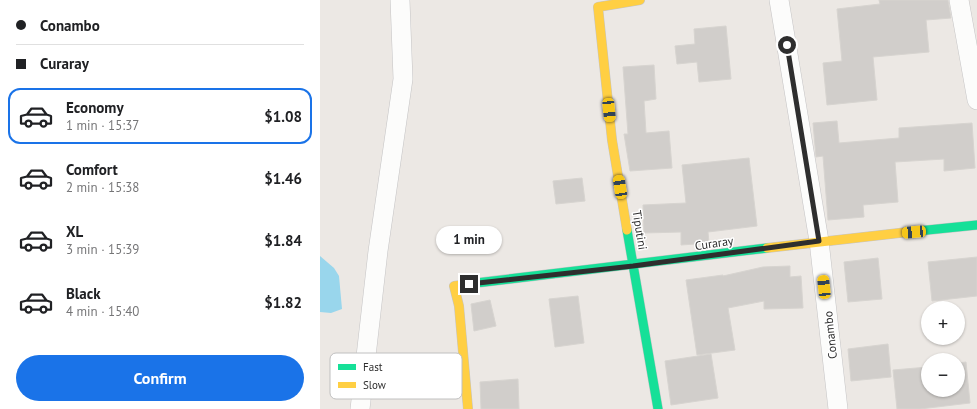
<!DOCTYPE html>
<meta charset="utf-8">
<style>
:root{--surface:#fff;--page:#f2f2f2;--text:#202124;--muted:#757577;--line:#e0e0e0;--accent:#1a73e8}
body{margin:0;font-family:"PT Sans",sans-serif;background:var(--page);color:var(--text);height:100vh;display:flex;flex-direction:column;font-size:15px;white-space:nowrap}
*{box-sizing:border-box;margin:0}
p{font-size:13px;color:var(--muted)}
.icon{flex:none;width:22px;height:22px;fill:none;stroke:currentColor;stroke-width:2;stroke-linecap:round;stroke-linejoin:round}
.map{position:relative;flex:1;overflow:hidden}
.sheet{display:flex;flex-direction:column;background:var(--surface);width:320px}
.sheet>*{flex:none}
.banner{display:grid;align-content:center;height:88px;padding:0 16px;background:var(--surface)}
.buttons{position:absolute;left:601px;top:301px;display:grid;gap:8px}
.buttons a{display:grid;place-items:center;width:44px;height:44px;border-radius:50%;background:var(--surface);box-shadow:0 1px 3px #0004;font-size:20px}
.end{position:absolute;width:18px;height:18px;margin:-9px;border:5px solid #2e2e2e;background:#fff;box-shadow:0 0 0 2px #fff}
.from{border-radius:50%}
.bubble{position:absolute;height:28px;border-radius:14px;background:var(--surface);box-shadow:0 1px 3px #0004;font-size:13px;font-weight:800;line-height:28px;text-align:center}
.car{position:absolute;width:12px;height:24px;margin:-12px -6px;border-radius:5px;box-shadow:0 0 3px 1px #0007;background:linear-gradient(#f5c518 24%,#345 0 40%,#f5c518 0 76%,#345 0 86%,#f5c518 0)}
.banner b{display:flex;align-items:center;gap:14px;height:38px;font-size:15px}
.banner b+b{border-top:1px solid var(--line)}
.banner i{width:10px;height:10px;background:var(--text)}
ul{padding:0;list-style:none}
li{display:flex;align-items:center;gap:12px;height:56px;margin:0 8px 6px;padding:0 8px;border:2px solid transparent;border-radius:12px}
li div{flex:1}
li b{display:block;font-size:15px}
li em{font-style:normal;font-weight:800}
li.current{border-color:var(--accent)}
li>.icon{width:36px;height:36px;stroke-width:1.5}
.button{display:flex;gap:8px;margin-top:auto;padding:8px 16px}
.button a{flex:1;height:46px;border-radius:24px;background:var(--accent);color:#fff;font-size:16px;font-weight:800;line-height:46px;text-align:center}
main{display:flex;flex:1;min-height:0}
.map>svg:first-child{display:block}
.water{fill:#99d6ec}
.building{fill:#d1cecb;stroke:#d7d4d0}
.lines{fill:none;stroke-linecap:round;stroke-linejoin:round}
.street-casing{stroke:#c5c4c5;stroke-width:20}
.fast-casing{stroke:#c5c4c5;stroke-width:10}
.slow-casing{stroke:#c5c4c5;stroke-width:10}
.street{stroke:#fcfcfb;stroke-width:19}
.fast{stroke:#16e098;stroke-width:9}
.slow{stroke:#ffcf43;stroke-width:9}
.route{stroke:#2e2e2e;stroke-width:5}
.labels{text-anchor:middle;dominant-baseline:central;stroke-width:3;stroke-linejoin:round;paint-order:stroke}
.street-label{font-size:12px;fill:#2e2e2e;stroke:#fff}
.key{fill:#fff;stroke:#c0c0c0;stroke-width:1}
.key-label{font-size:11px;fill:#2e2e2e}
</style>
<main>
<section class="sheet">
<div class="banner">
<b><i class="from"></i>Conambo</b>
<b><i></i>Curaray</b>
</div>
<ul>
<li class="current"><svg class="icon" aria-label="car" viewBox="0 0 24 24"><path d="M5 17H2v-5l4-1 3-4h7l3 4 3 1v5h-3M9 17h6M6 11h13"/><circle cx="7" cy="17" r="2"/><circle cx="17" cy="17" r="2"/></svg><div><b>Economy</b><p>1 min · 15:37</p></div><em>$1.08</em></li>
<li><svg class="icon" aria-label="car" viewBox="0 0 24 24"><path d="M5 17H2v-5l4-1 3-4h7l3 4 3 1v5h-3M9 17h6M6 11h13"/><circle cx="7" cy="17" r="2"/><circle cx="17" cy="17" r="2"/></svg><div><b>Comfort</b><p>2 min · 15:38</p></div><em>$1.46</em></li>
<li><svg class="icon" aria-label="car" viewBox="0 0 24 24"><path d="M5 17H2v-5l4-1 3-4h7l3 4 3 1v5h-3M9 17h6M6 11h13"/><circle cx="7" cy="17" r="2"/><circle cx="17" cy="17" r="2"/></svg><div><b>XL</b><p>3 min · 15:39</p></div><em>$1.84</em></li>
<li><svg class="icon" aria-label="car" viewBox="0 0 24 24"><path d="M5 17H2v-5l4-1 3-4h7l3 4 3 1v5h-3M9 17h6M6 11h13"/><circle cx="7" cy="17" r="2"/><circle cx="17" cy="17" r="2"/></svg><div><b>Black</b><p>4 min · 15:40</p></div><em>$1.82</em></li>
</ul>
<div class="button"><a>Confirm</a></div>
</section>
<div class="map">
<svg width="657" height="409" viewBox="0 0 657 409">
<rect width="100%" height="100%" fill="#ece8e4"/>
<path class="water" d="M0,256L14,268L19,276L22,309L11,313L0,312Z"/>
<path class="building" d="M559,0H628L631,18L606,20L609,52L553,57L557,100L507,105L503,63L522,61L517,9L560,4Z
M406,26L411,79L379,82L377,62L357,64L355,46L375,44L374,29Z
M334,65L336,99L324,101L326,133L349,131L352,168L310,171L304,134H308L303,67Z
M517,121L519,143L579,138V128L652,123L655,168L624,171V159L575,162L578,202L543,205L544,217L508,220L503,156L496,157L493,123Z
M429,158L437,226L388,232L389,243L361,245V232L324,233L323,205L366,203L362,165Z
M262,178L265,201L236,204L233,181Z
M657,257V296L612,301L608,262Z
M558,258L562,299L528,302L524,262Z
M470,266V277L481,276L483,308L444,309V301L408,308L415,350L377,355L366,280L403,275V276L443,267Z
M258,296L264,343L235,347L229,299Z
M170,300L176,326L154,331L151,304Z
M568,344L571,377L531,381L528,349Z
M391,354L398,398L351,405L345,361Z
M646,362L650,403L600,409H577L573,370L608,367V390H638V363Z
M198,379L199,409H161L160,382Z"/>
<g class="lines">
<defs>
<path id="street" d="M459,0L499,241L518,409
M639,0L657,100
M40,409L58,251L83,79L80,0"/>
<path id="fast" d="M307,230L338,409
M588,232L657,225
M156,283L447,248"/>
<path id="slow" d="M307,230L292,140L278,7L320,0
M447,248L588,232
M148,409L139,306L134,286L156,283"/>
</defs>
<use href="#street" class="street-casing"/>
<use href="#fast" class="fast-casing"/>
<use href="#slow" class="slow-casing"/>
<use href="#street" class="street"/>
<use href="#fast" class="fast"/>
<use href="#slow" class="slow"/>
</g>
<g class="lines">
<path class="route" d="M149,284L313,266L499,241L467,45"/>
</g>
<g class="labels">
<g class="street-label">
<text transform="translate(320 230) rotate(81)">Tiputini</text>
<text transform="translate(394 243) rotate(-8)">Curaray</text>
<text transform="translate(510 335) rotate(-96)">Conambo</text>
</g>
</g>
<rect x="10" y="353" width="132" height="46" rx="6" class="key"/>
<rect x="18" y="364" width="18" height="6" fill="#16e098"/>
<rect x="18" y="382" width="18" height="6" fill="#ffcf43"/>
<g class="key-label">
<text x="43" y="371">Fast</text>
<text x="43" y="389">Slow</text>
</g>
</svg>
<div class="buttons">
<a>+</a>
<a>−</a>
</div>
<i class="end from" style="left:467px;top:45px"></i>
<i class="end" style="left:149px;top:284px"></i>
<div class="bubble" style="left:116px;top:226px;width:66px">1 min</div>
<i class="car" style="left:289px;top:110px;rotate:174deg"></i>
<i class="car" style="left:300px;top:187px;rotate:351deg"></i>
<i class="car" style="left:594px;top:232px;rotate:265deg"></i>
<i class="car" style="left:504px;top:287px;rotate:354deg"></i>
</div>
</main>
